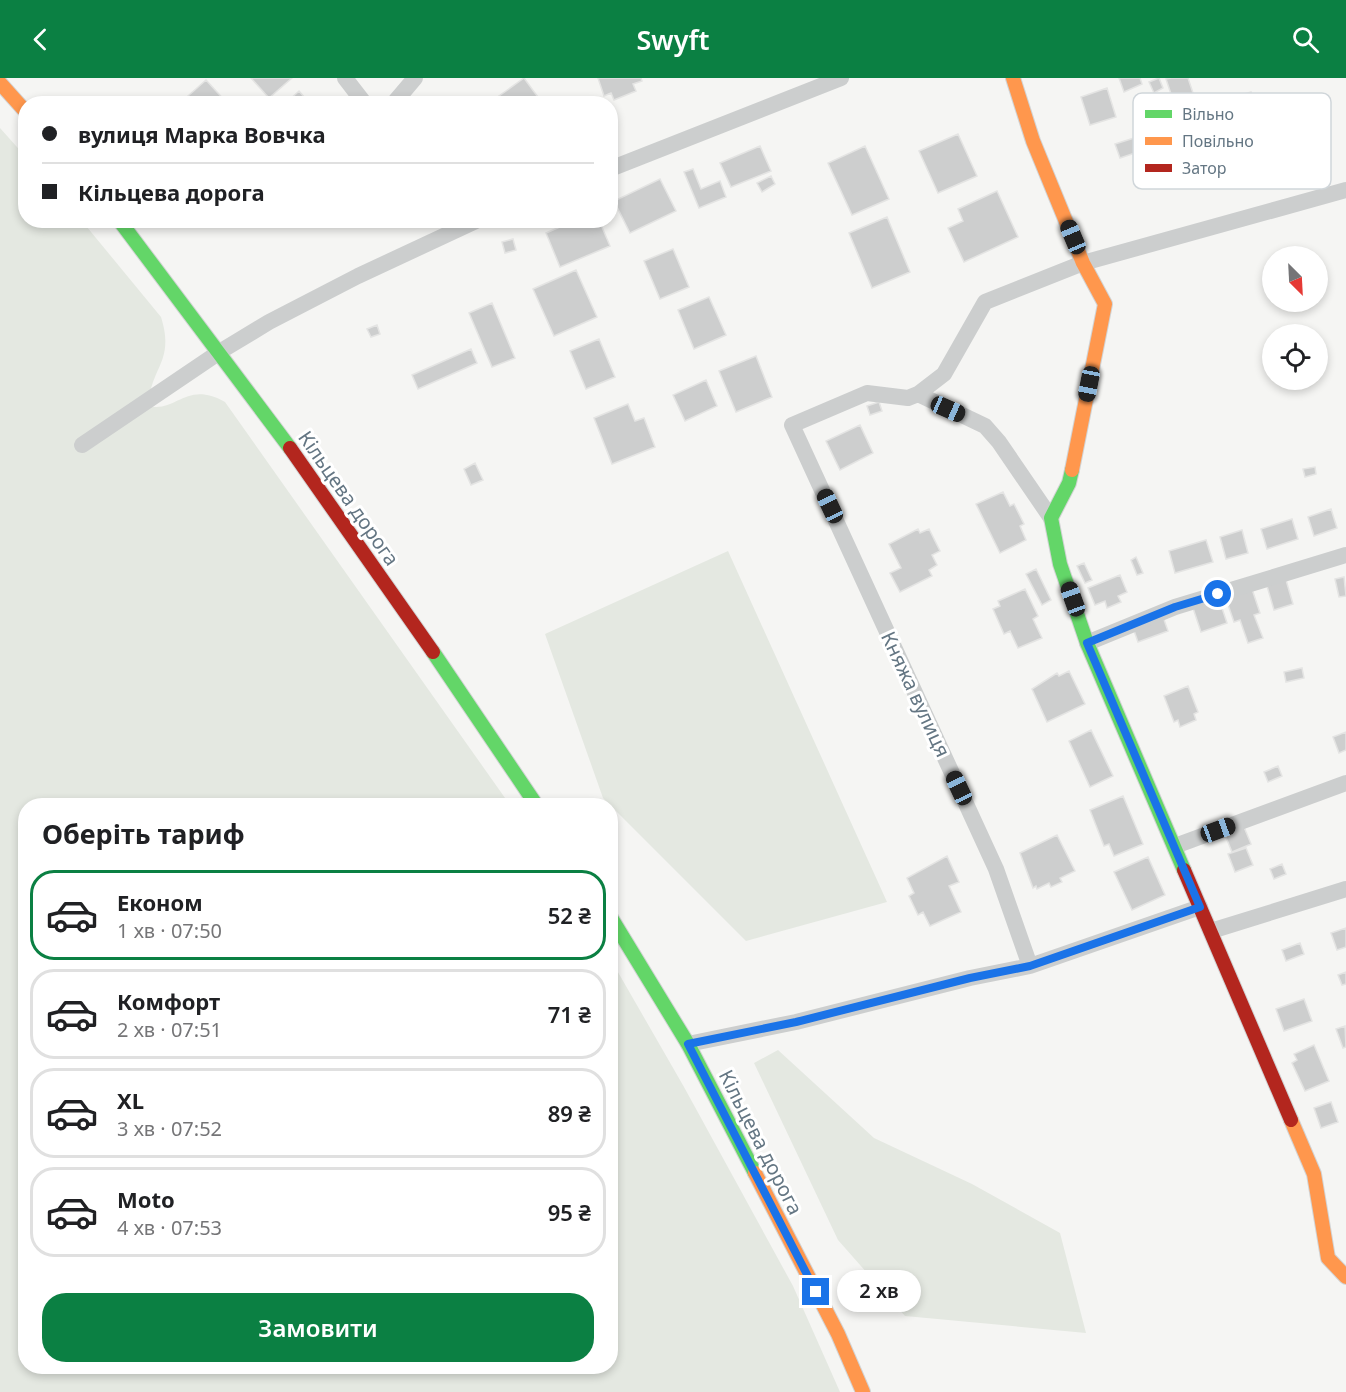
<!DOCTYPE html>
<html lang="uk">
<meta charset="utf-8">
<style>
:root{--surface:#fff;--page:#f6f6f6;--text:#202124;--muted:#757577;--line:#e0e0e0;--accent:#0b8043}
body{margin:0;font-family:"Noto Sans",sans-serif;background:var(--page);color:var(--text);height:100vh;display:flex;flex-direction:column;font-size:22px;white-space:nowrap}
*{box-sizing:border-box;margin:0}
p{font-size:20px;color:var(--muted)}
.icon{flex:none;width:33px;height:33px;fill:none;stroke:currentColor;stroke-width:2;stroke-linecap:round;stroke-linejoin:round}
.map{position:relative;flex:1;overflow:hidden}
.details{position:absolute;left:18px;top:720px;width:600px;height:576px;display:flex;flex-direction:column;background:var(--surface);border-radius:24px;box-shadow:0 3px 9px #0003}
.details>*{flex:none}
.hud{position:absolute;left:18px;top:18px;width:600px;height:132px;border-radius:24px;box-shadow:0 3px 9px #0003;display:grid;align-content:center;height:132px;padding:0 24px;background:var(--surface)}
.needle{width:39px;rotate:156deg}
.fabs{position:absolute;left:1262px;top:168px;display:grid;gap:12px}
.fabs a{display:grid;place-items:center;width:66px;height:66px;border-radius:50%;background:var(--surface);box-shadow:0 3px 9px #0003;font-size:30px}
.end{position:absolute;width:27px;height:27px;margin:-14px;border:8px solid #1a73e8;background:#fff;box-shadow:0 0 0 3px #fff}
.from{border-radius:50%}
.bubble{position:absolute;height:42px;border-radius:21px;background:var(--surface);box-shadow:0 3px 9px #0003;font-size:20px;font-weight:600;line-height:42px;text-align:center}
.car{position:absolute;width:18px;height:36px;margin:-18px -9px;border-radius:8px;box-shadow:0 0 4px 2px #0007;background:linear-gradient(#222 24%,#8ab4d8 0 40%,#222 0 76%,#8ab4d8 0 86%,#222 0)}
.hud b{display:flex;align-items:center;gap:21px;height:57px;font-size:22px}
.hud b+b{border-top:2px solid var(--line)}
.hud i{width:15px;height:15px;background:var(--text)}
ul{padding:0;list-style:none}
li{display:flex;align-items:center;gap:18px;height:90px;margin:0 12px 9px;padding:0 12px;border:3px solid var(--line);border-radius:24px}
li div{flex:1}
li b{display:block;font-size:22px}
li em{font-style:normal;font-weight:600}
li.selected{border-color:var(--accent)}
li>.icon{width:54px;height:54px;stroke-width:1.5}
h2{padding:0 24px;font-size:27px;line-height:72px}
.button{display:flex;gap:12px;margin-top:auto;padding:12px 24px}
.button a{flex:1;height:69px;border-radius:24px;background:var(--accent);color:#fff;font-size:24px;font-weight:600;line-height:69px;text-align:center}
header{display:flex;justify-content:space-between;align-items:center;height:78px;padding:0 24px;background:var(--accent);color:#fff;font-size:27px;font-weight:600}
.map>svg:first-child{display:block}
.green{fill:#e4e8e1}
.building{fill:#cdcece;stroke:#e4e4e3;stroke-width:1.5}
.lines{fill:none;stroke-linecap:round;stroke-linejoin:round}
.fast-casing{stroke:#d2d3d4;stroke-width:16}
.slow-casing{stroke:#d2d3d4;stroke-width:16}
.jam-casing{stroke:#d2d3d4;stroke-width:16}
.street{stroke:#cccece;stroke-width:16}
.fast{stroke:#63d668;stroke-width:14}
.slow{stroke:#ff974d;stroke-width:14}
.jam{stroke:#b3261e;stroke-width:14}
.route{stroke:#1a73e8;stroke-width:8}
.labels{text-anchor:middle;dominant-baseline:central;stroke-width:6;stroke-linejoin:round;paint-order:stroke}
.street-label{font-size:20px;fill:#647683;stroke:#fff}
.key{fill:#fff;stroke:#d0d6da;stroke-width:1.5}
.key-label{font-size:16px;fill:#647683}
</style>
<header><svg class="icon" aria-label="back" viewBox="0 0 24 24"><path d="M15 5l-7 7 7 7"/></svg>Swyft<svg class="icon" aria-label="search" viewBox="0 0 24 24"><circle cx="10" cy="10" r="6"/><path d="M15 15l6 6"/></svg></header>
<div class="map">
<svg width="1346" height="1314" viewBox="0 0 1346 1314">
<rect width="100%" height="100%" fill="#f5f5f3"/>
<path class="green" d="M0,50L25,78L26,142L82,143L161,239C175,284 151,288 148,328C177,335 186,302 225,324L510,727L26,728V1288H610L611,882L684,1009L793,1208L840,1314H0Z
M728,473L887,824L746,863L603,720L545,556Z
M778,972L874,1060L972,1106L1060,1155L1086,1255L905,1238L838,1162L754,985Z"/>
<path class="building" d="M251,0H292L269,20Z
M524,0L543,26H494L492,23Z
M598,0H641L642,3L633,6L636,13L614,22L611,15L604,18Z
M1119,0H1140L1142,6L1124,14Z
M1159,0L1163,10L1154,15L1149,4Z
M1171,0H1188L1195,21L1175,28L1166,1Z
M206,2L228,26H196L188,18Z
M1107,10L1116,39L1090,47L1081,19Z
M299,13L310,26H285Z
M1251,14L1255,28L1233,35L1229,21Z
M958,56L977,98L938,115L919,73Z
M1134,60L1138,74L1120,80L1115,66Z
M760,68L771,93L731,109L720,85Z
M865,68L889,121L852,137L828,85Z
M693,91L701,111L720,103L726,119L699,130L684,94Z
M771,98L775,106L762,114L757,105Z
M660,101L676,133L630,155L614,123Z
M997,113L1018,159L964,184L948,150L963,143L958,131Z
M887,139L910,194L872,210L849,155Z
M576,142H599L610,168L560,189L546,155Z
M513,161L516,172L505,175L502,164Z
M673,171L689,209L660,221L644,183Z
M576,192L597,239L554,258L533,211Z
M709,219L726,257L694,271L678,232Z
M492,225L515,280L492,289L469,235Z
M377,247L380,256L371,259L367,251Z
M599,261L615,299L586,311L570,273Z
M471,271L477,285L418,311L412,297Z
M756,278L772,319L736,334L719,293Z
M706,302L717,328L685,343L673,317Z
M879,324L882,333L870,337L867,328Z
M628,326L635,343L644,340L655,369L612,386L594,340Z
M860,347L873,375L840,392L826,363Z
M475,385L483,402L471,407L464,391Z
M1315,389L1316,396L1305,399L1303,391Z
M1003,414L1010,428L1014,426L1024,446L1020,448L1026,462L1000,475L976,426Z
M1331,431L1337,450L1314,458L1308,439Z
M1292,441L1298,461L1267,471L1261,451Z
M918,451L920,455L929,451L940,473L932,477L937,487L929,492L932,498L900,514L890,495L901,490L889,466Z
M1242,452L1248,475L1226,481L1220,459Z
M1206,462L1213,484L1175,495L1169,473Z
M1136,479L1143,495L1137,497L1131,482Z
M1084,485L1092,502L1085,505L1077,488Z
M1036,491L1051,522L1042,527L1026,496Z
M1120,497L1127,514L1118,518L1121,524L1107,530L1105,523L1095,527L1088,510Z
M1344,499L1346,518L1339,519L1335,501Z
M1286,502L1293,526L1274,532L1267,508Z
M1025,511L1038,538L1033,541L1042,560L1018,570L1010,553L1004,556L993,531L1000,528L998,523Z
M1252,511L1260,535L1254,537L1263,560L1248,565L1240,542L1234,544L1226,521Z
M1219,521L1227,545L1201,554L1193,530Z
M1162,536L1168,553L1138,564L1132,547Z
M1302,590L1304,600L1286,604L1284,594Z
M1069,593L1085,626L1047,644L1032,611L1057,595L1059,598Z
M1188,608L1198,634L1194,636L1196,642L1180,649L1178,642L1174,644L1164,618Z
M1091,652L1113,698L1090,709L1069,663Z
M1346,654V672L1339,675L1333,659Z
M1278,688L1282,698L1268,704L1264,694Z
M1123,718L1143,766L1114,778L1109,766L1104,768L1090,732Z
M1244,749L1251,766L1232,774L1225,757Z
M1057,757L1075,793L1060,800L1062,804L1051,809L1049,805L1037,811L1036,808L1033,810L1020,775Z
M1246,770L1253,787L1235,794L1228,776Z
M947,778L959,804L949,808L961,834L930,848L923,834L918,837L909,818L914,815L907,800Z
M1148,779L1165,817L1132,832L1114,794Z
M1282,786L1286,796L1274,801L1270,791Z
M1346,850V869L1337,872L1331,855Z
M1300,865L1304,876L1286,883L1282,872Z
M1346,894V906L1342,907L1338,897Z
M1304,921L1312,943L1284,953L1276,931Z
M1345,948L1346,969L1343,970L1336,951Z
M1314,967L1329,1003L1305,1013L1292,985L1297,982L1294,976Z
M1331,1024L1338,1044L1321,1050L1314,1030Z"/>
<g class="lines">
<defs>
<path id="fast" d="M119,142L290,370
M1072,392L1069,405L1051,440L1060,486L1087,565L1184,792
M433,574L537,728
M610,838L688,966L755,1095"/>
<path id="slow" d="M1013,0L1033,63L1083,185L1105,226L1072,392
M0,5L26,34
M1291,1042L1314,1096L1328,1180L1346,1199
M755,1095L838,1256L863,1314"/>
<path id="jam" d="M290,370L433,574
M1184,792L1291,1042"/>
</defs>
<use href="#fast" class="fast-casing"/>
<use href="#slow" class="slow-casing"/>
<use href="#jam" class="jam-casing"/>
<path class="street" d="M345,0L365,26
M393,26L415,0
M610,91L841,0
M918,316L985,348L999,364L1051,440
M82,367L221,273L269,244L358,198L478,142
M1087,565L1175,529L1346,477
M1175,768L1346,705
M1211,853L1346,811
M1030,888L996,791L792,347L867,315L908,320L918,316L944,296L985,224L1083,185L1346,112
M688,966L796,944L970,900L1030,888L1200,829"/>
<use href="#fast" class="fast"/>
<use href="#slow" class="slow"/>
<use href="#jam" class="jam"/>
</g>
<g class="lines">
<path class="route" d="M816,1214L688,966L796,944L970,900L1030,888L1200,829L1087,565L1175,529L1218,516"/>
</g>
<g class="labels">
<g class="street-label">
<text transform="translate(349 420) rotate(55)">Кільцева дорога</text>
<text transform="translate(916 616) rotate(65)">Княжа вулиця</text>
<text transform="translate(761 1064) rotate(63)">Кільцева дорога</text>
</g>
</g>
<rect x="1133" y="15" width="198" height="96" rx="9" class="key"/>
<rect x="1145" y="32" width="27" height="8" fill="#63d668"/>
<rect x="1145" y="59" width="27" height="8" fill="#ff974d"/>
<rect x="1145" y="86" width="27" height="8" fill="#b3261e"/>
<g class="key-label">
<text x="1182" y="42">Вільно</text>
<text x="1182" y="69">Повільно</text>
<text x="1182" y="96">Затор</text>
</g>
</svg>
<div class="fabs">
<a><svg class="needle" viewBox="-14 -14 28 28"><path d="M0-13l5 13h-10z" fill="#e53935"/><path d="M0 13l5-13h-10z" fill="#757577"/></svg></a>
<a><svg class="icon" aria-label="locate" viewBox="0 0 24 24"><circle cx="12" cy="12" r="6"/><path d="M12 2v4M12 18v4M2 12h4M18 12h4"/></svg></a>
</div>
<i class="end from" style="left:1218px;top:516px"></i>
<i class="end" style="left:816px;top:1214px"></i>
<div class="bubble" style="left:837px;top:1192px;width:84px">2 хв</div>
<i class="car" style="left:1073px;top:159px;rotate:337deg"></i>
<i class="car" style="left:1089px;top:306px;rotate:191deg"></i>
<i class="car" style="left:948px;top:331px;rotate:114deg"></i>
<i class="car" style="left:830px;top:428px;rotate:335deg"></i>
<i class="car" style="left:1073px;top:521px;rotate:340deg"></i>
<i class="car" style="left:959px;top:710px;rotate:335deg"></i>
<i class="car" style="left:1218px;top:752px;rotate:70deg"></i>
<div class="hud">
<b><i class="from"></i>вулиця Марка Вовчка</b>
<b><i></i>Кільцева дорога</b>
</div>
<section class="details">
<h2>Оберіть тариф</h2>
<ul>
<li class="selected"><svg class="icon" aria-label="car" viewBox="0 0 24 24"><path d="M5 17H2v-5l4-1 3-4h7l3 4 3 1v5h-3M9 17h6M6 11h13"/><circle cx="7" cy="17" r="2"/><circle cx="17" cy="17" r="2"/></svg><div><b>Економ</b><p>1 хв · 07:50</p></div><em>52 ₴</em></li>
<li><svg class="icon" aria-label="car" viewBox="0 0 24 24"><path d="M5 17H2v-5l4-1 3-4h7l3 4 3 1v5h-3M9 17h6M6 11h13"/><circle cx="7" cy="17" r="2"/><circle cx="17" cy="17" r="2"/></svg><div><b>Комфорт</b><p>2 хв · 07:51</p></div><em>71 ₴</em></li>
<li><svg class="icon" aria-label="car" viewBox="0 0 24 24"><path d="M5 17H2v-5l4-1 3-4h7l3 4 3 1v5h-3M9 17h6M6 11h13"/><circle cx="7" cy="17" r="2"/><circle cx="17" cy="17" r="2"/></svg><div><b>XL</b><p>3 хв · 07:52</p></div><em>89 ₴</em></li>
<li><svg class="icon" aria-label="car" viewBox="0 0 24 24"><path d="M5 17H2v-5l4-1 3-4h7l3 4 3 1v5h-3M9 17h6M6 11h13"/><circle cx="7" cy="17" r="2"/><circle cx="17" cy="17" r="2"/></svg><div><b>Moto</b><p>4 хв · 07:53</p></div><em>95 ₴</em></li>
</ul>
<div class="button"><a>Замовити</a></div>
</section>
</div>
